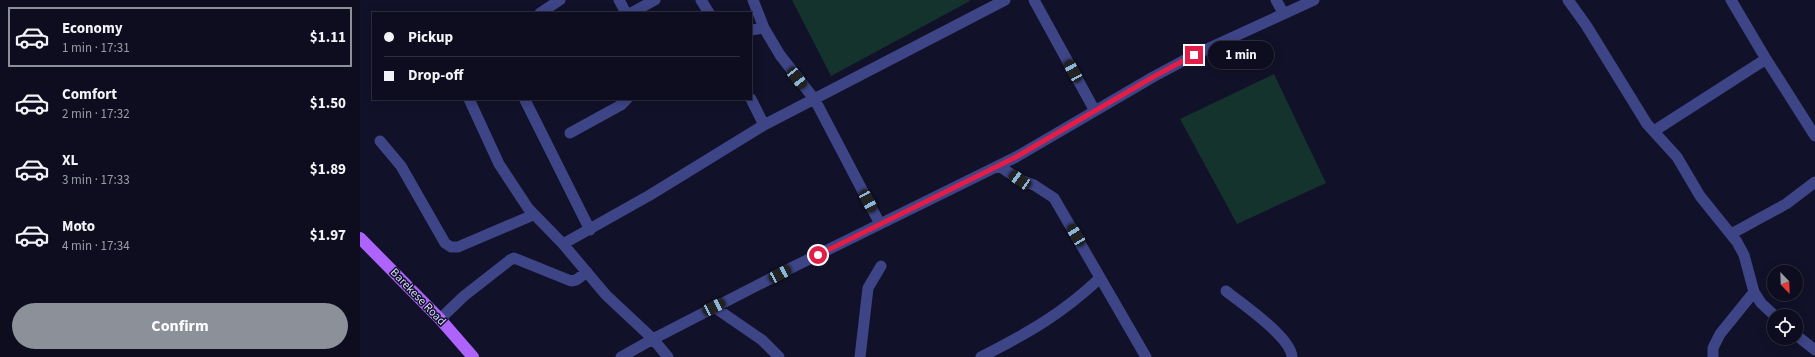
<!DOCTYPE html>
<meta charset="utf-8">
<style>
:root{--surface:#0d0d1f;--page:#161628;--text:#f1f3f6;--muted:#9a9ca4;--line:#2d2d3d;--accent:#8c9099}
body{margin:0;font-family:"Source Sans 3",sans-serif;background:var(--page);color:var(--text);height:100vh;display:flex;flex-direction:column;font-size:15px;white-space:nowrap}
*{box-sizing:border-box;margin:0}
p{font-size:13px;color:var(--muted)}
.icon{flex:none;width:22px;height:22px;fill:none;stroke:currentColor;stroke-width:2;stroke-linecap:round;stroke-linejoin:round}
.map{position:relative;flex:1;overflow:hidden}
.panel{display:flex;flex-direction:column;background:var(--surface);width:360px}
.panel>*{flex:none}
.guide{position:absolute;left:12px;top:12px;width:380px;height:88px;border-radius:0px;box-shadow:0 2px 10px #0003,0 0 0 1px var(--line);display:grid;align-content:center;height:88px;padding:0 12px;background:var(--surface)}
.needle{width:26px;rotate:157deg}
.controls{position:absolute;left:1407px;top:265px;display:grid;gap:8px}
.controls a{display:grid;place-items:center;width:36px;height:36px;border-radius:50%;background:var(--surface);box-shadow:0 2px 10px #0003,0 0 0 1px var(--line);font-size:20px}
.end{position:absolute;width:18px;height:18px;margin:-9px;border:5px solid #e11d48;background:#fff;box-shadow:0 0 0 2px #fff}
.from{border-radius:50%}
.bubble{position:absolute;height:28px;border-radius:14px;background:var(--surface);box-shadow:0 2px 10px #0003,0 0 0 1px var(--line);font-size:13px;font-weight:700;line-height:28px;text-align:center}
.car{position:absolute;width:12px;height:24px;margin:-12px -6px;border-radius:5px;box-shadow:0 0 3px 1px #0007;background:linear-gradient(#222 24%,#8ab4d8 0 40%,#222 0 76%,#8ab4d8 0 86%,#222 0)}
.guide b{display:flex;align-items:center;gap:14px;height:38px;font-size:15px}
.guide b+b{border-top:1px solid var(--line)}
.guide i{width:10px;height:10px;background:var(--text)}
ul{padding:7px 0 0;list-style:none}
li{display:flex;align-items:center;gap:12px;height:60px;margin:0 8px 6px;padding:0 4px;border:2px solid transparent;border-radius:0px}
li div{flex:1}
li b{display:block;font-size:15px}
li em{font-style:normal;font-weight:700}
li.on{border-color:var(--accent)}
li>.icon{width:36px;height:36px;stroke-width:1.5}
.cta{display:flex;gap:8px;margin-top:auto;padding:8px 12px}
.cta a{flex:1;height:46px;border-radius:24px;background:var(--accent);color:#fff;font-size:16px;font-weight:700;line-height:46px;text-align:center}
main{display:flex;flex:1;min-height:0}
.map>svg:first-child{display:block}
.green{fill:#14332d}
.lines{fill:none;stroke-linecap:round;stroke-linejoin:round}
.minor{stroke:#3d4587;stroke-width:11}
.major{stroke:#ad63fc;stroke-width:12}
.route{stroke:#e11d48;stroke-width:5}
.labels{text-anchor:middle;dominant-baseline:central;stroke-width:3;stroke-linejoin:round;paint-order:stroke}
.street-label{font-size:12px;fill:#dadbfe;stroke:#111129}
</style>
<main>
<section class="panel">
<ul>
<li class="on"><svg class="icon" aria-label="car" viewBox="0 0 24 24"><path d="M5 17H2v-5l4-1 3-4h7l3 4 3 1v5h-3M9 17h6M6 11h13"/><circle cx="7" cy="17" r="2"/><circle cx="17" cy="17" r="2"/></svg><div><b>Economy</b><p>1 min · 17:31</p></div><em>$1.11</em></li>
<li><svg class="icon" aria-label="car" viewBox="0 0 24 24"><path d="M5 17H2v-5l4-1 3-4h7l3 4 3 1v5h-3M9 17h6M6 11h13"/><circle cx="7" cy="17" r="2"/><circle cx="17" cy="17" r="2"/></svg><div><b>Comfort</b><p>2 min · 17:32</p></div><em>$1.50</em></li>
<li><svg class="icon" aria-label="car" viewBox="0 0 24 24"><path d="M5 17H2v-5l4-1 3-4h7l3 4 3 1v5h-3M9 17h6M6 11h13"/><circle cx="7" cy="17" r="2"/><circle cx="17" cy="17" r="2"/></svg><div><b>XL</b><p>3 min · 17:33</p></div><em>$1.89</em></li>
<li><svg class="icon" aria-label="car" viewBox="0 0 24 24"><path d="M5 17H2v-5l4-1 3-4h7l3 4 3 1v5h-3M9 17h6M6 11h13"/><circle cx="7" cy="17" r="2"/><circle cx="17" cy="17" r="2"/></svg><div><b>Moto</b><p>4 min · 17:34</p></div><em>$1.97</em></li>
</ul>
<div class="cta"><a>Confirm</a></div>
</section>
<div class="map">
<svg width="1455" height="357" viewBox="0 0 1455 357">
<rect width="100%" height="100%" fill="#111129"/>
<path class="green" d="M432,0H609L610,1L471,76Z
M914,74L966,183L877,224L820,119Z"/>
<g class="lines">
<path class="minor" d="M259,0L266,13
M341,0L349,13
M393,0L404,28L420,55L455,100L520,224
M674,0L735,111
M916,0L924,14
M1208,0L1226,25L1287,124L1317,157L1340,196L1377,242L1384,255L1394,292L1401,303L1415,316
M1371,0L1406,59L1455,136
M180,13L200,0
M271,13L295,0
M391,30L404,28
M109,99L139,164L168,208L203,244L246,295L293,339L308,357
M391,99L404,125
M165,100L230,230
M1294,131L1406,59
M210,133L261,105L267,99
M20,141L41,166L85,243L91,247H98L173,215
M639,166L660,180L674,185L694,198L786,357
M1371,234L1426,204L1455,182
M203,244L290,195L404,125L645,0
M866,291C883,305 931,337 932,357
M354,307L402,340L419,357
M80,319L104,296L150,260L154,258L211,281L216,280L227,272
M1436,335L1455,350
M261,357L293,339L433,267L656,157L793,77L834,55L954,0
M500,357L508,288L521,266
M621,357C668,333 702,314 740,278
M1353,357V348L1360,334L1394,292"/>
<path class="major" d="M0,238L80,319L113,357"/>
</g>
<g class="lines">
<path class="route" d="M458,255L656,157L793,77L834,55"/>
</g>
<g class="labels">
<g class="street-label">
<text transform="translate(58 297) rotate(46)">Barekese Road</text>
</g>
</g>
</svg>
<div class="controls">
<a><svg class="needle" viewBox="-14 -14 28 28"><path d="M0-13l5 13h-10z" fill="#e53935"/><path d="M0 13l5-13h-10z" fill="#9a9ca4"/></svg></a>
<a><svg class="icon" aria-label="locate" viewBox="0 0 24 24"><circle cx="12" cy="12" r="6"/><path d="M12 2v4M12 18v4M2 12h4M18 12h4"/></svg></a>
</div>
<i class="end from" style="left:458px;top:255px"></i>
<i class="end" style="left:834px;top:55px"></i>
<div class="bubble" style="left:848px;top:41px;width:66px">1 min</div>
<i class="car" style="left:713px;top:71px;rotate:331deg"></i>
<i class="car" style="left:437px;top:78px;rotate:142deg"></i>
<i class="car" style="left:660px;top:180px;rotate:305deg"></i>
<i class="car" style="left:508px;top:201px;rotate:152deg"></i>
<i class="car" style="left:716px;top:235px;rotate:329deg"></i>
<i class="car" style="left:420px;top:274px;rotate:62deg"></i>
<i class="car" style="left:354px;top:307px;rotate:63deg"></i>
<div class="guide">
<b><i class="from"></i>Pickup</b>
<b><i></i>Drop-off</b>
</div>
</div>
</main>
